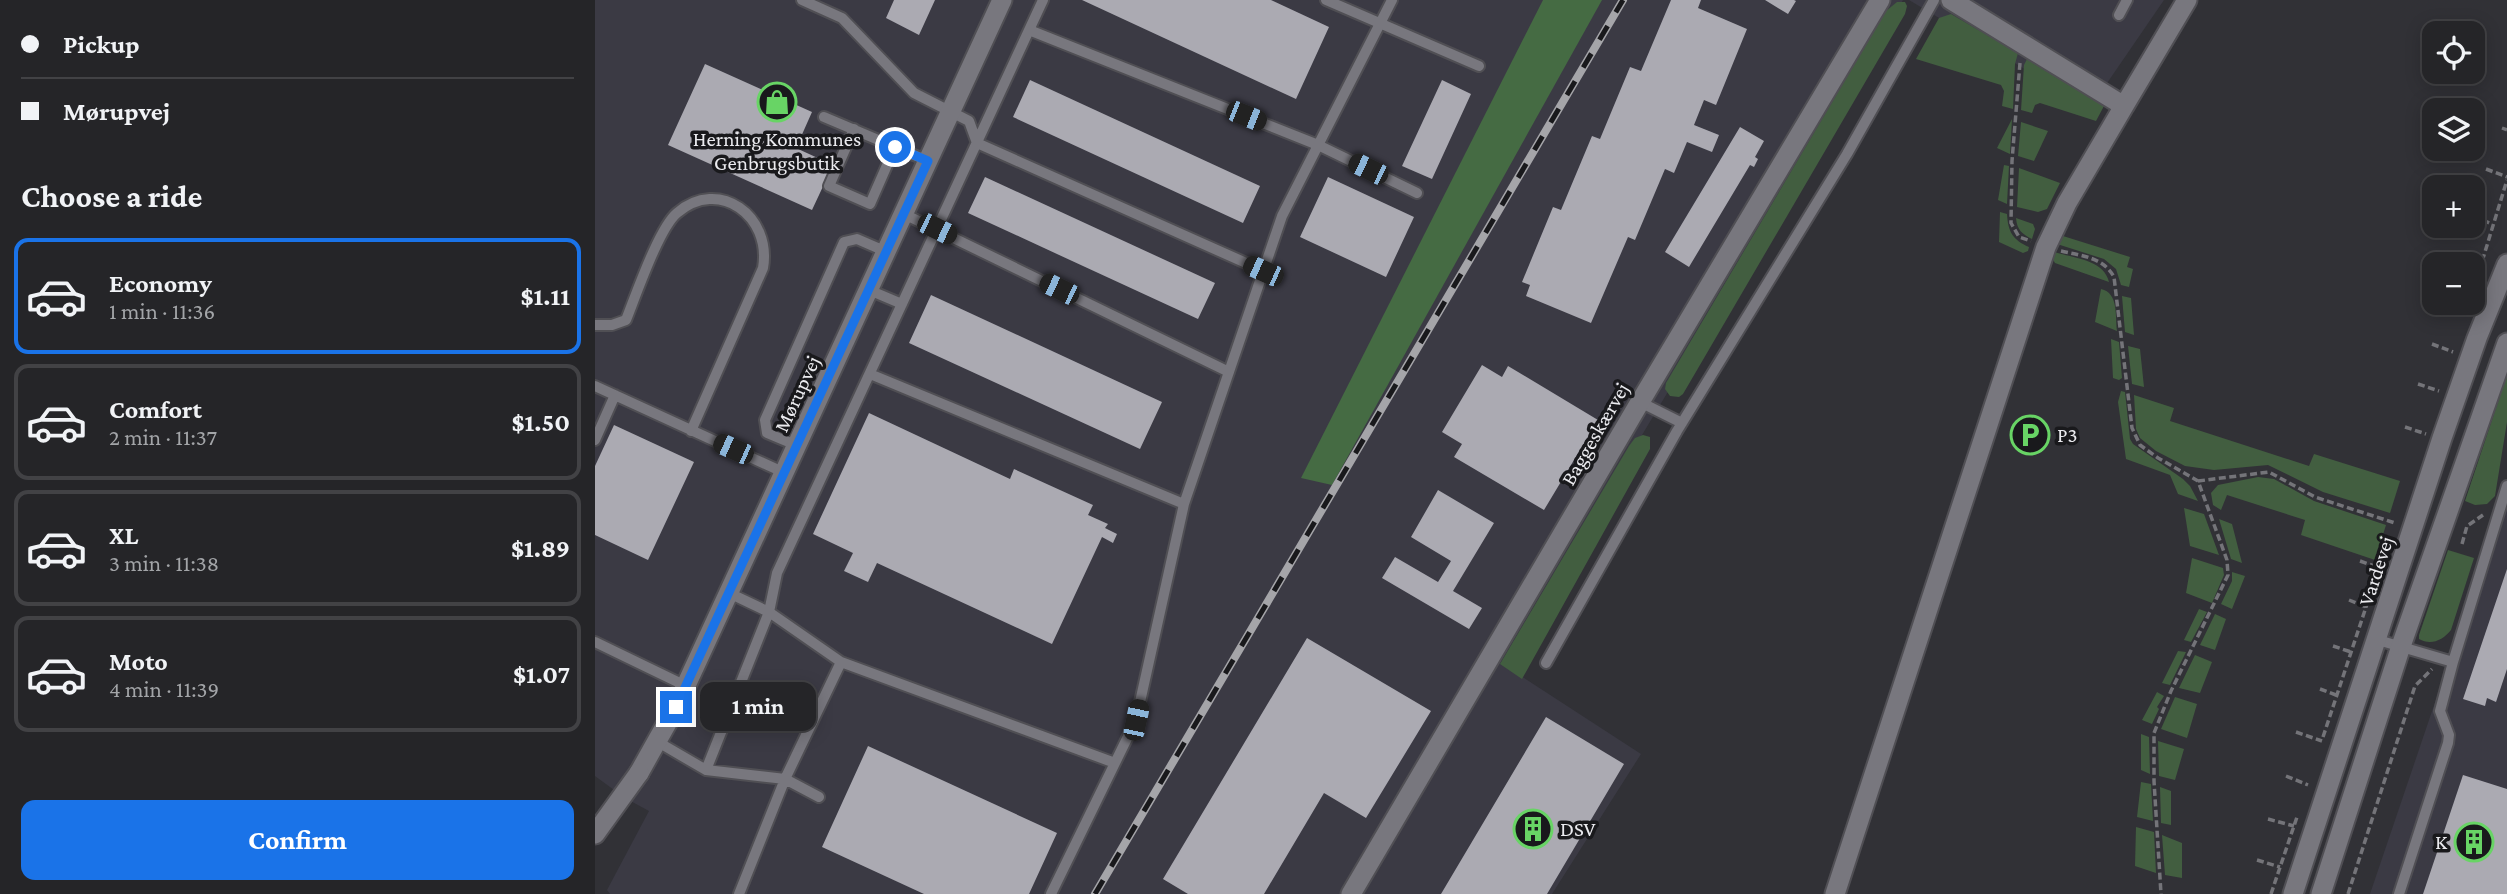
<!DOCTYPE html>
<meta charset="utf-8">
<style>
:root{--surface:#252528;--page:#2d2d30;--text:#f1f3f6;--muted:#a3a5a8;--line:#424245;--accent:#1a73e8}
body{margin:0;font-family:"Crimson Pro",serif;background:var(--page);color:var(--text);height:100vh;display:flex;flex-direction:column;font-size:26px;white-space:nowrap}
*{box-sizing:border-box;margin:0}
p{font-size:23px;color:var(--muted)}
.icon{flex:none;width:38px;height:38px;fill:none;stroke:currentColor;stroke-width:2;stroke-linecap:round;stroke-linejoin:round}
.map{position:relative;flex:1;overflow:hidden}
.side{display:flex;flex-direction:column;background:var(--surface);width:595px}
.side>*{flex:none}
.guide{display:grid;align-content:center;height:154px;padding:0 21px;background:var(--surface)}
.controls{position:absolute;left:1827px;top:21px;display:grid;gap:14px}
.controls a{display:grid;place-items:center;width:63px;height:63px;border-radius:14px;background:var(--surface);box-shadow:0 4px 18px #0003,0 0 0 2px var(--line);font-size:35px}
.end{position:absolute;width:32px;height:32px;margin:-16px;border:9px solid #1a73e8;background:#fff;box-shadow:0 0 0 4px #fff}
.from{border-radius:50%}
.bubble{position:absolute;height:49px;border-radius:14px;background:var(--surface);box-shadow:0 4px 18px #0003,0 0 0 2px var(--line);font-size:23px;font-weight:700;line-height:49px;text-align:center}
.car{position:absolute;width:21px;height:42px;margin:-21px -10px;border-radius:9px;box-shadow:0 0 5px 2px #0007;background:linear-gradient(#222 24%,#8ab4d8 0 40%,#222 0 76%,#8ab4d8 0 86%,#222 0)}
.guide b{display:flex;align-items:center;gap:24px;height:66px;font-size:26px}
.guide b+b{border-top:2px solid var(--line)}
.guide i{width:18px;height:18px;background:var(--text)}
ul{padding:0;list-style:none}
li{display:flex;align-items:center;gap:21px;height:116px;margin:0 14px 10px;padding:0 7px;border:4px solid var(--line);border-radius:14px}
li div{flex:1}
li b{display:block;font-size:26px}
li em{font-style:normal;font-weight:700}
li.selected{border-color:var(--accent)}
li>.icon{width:63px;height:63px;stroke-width:1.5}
h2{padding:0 21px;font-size:32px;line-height:84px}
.action{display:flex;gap:14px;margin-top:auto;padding:14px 21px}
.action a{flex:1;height:80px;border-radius:14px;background:var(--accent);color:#fff;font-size:28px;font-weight:700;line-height:80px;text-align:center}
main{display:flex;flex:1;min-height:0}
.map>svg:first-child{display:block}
.built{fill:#3b3a44}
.green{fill:#425e40}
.forest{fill:#456b43}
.building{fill:#abaab2}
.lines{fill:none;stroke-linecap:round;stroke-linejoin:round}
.service-casing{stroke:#504f54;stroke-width:14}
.minor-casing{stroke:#504f54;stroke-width:23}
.tertiary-casing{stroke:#504f54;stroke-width:23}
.path{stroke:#747479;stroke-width:3.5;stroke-dasharray:7 3.5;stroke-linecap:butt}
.service{stroke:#78777e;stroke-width:10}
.minor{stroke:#78777e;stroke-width:19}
.tertiary{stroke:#78777e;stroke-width:19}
.rail-casing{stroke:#a5a5a9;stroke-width:8}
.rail{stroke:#19191c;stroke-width:5;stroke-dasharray:16;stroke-linecap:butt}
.route{stroke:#1a73e8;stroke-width:9}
.labels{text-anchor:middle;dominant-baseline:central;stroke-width:7;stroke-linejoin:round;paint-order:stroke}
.poi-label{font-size:21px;fill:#ebebef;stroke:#19191c;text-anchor:start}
.street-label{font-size:21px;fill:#ebebef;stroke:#19191c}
</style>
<main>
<section class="side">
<div class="guide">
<b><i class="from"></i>Pickup</b>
<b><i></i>Mørupvej</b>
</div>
<h2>Choose a ride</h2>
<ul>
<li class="selected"><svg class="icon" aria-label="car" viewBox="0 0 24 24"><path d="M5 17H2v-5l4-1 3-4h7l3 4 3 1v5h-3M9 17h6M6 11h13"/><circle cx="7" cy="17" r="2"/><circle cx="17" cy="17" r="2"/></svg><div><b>Economy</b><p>1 min · 11:36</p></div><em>$1.11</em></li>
<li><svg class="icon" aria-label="car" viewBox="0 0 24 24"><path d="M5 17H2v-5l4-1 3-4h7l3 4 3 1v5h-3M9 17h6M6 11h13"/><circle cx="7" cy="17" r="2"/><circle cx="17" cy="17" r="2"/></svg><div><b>Comfort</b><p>2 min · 11:37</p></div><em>$1.50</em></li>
<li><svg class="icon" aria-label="car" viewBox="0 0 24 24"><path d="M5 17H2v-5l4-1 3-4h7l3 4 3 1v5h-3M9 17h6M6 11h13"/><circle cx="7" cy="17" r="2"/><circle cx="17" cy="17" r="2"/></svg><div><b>XL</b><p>3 min · 11:38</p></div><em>$1.89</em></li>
<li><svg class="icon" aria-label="car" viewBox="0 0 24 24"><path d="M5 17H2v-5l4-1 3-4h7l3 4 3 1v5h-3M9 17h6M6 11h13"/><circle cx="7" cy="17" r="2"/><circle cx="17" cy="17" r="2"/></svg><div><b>Moto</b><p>4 min · 11:39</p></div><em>$1.07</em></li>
</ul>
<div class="action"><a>Confirm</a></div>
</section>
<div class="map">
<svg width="1912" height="894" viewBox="0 0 1912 894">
<rect width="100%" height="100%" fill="#313136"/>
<path class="built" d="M0,0H1308L909,665L1046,754L957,894H15L12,890L54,811L30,798L0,776Z
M1314,0H1569L1495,108Z
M1912,490V894H1775Z"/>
<path class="green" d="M1302,2H1310L1312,6L1310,14L1088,394L1084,397L1075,396L1070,389L1071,383L1291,11Z
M1356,14L1423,53L1420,64L1418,109L1407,106L1409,91L1406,85L1321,59L1344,18Z
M1432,59L1509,106L1501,121L1445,103L1440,105L1437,113L1426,110L1429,65Z
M1417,119L1415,154L1402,148Z
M1426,122L1453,131L1439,161L1423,156Z
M1409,165L1414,166L1412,204L1403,200Z
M1424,168L1465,183L1452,209L1443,212L1422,207Z
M1405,212L1412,214C1413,232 1418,240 1434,247L1433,251L1428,253L1404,242Z
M1421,218L1438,224L1440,229L1437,239C1427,234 1422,230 1421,218Z
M1468,236L1535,257L1532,267L1538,269L1534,287L1526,285L1521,269L1509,259L1462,244L1464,238Z
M1459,252C1479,258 1509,260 1514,282L1460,263L1457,258Z
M1506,289C1524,293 1520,316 1522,331L1500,322Z
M1527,296L1536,298L1539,335L1530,332Z
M1516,339L1524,342L1527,378L1524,380L1518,378Z
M1533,346L1545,349L1549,387L1537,384Z
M1912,375V422L1900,496L1892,504L1880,505L1870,501Z
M1526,391L1530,392L1535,439L1538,444L1588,479L1595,486L1603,501L1583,494L1575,475L1531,459L1523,402Z
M1539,395L1579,408L1575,421L1714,466L1719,454L1805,481L1795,513L1728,492L1673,465L1619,470L1590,466L1561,451L1545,438L1541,429Z
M1048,435L1055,437V449L927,679L905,664L1034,446L1040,438Z
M1663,477L1679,479L1719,501L1791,525L1780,560L1706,535L1710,520L1632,495L1626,510L1618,505L1616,493L1623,485Z
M1589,508L1609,514L1624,555L1595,546Z
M1624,519L1637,524L1647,563L1636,559Z
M1853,550L1879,558L1856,630C1848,640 1836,646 1824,639V635Z
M1597,558L1628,568L1629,575L1617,603L1591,593Z
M1637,572L1650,576L1637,609L1626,604L1637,581Z
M1604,609L1612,612L1596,642L1589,640Z
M1620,614L1631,619L1620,650L1605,645Z
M1583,651L1591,652L1575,685L1567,683Z
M1600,655L1617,662L1605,693L1584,688Z
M1562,692L1569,696L1562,707L1564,709L1557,724L1547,720Z
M1580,697L1602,704L1592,738L1566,729Z
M1546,734L1554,737L1555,774L1546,770Z
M1563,741L1589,749L1580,780L1564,776Z
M1546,782L1556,784L1558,821L1542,817Z
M1565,787L1576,791V825L1566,823Z
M1541,827L1559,832L1561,873L1540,866Z
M1567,835L1587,843V878L1570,875Z"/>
<path class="forest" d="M948,0H1007L737,485L706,478Z"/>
<path class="building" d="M299,0H340L324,35L291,18Z
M487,0H676L734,27L701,99Z
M1076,0H1106L1103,8L1152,29L1121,105L1109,100L1099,125L1124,135L1117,152L1092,142L1079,173L1070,169L1040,240L1033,237L996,323L931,296L935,285L927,282L958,207L966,210L997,136L1005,139L1035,67L1046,71Z
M1170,0H1199L1201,1L1193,14Z
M110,64L217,112L201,148L238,165L217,210L73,145Z
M435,80L665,186L648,223L418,117Z
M847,80L876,94L837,179L807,166Z
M1145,127L1169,141L1160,157L1163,159L1159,167L1155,165L1094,267L1070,252Z
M390,177L620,283L603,319L373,213Z
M733,177L819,217L791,277L705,237Z
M336,295L567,402L545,449L314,343Z
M887,365L907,377L913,366L1003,420L949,510L859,457L867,444L847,432Z
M274,413L415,479L419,469L498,505L493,515L513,524L510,528L522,534L518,543L507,537L457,644L282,563L273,582L249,571L258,553L218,534Z
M19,425L99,462L53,560L0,535V466Z
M843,490L899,523L858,591L887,608L874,629L787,578L800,557L843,582L856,561L816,537Z
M1912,569V669L1901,702L1892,698L1890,706L1868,699Z
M712,638L836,711L771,818L729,793L669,894H593L568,879Z
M951,717L1029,764L952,894H846Z
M273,746L462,833L434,894H329L227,847Z
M1868,775L1912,789V894H1828Z"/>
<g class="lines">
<defs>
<path id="service" d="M207,0L247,18L319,93L374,121L382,143L669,271
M731,0L884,66
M1524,15L1532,0
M434,30L723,145L822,193
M229,117L333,161
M259,129L234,186L275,204L300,147
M309,214L634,372
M274,290L307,304
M0,325H17L31,320C41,295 64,228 82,213C124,177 177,216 168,268L96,431
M275,374L589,504
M0,386L190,473
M1045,402L1087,423
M0,440L20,395
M203,446L172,433L170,420L249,242L262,239L292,252
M134,593L174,612L246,662L520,763
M1783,640L1858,662L1912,486
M0,642L91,686
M951,663L1082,431L1252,154L1339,0
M63,742L111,770L190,779L224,797
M111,770L174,612L182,573L448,0
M144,894L190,779L246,662
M456,894L541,720L589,504L687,216L797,0
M1804,894L1853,743L1854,735L1845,711L1858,662"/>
<path id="minor" d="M1356,0L1529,106L1592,0
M44,773L81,707L407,0
M756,894L1045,402L1285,0
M1240,894L1451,247L1472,203L1529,106"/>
<path id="tertiary" d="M0,834L44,773
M1698,894L1847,438L1882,338L1912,264
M1726,894L1806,646L1912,343"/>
</defs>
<use href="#service" class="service-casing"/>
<use href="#minor" class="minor-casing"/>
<use href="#tertiary" class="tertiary-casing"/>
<path class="path" d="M1425,63L1417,161L1416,223L1424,237L1436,241
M1907,128L1912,130
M1891,169L1912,177
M1878,216L1897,224
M1466,251C1487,256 1508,257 1519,277L1537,428L1545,445L1563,458L1603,481L1632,560L1633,575L1576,691L1559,733V781L1566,894
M1864,256L1885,263
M1878,291L1912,180
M1862,303L1873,307
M1837,344L1858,352
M1823,384L1844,391
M1810,427L1831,434
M1603,481L1674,472L1720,497L1800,523
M1867,544L1872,526L1888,515
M1765,561L1785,568
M1754,600L1771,607
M1738,646L1756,652
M1725,689L1741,695
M1701,732L1727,741
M1728,737L1774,598
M1691,776L1713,785
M1673,819L1699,826
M1662,860L1685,867
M1676,894L1702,817
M1753,894L1820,686L1837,669"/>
<use href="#service" class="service"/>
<use href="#minor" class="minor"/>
<use href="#tertiary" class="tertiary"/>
<defs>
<path id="rail" d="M500,894L1028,0"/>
</defs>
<use href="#rail" class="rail-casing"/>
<use href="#rail" class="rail"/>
</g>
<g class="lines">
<path class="route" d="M81,707L333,161L300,147"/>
</g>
<defs>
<symbol id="shop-ring" viewBox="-11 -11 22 22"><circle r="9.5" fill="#19191c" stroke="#68d465" stroke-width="1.5"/><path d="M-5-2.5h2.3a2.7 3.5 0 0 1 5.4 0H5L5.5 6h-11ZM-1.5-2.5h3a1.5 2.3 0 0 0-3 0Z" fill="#68d465"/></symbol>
<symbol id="parking-ring" viewBox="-11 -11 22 22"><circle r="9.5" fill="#19191c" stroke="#68d465" stroke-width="1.5"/><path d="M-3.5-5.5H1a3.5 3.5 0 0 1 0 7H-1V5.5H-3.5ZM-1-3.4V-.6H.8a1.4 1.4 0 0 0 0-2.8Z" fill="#68d465"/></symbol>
<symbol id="building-ring" viewBox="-11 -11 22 22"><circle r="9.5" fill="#19191c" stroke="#68d465" stroke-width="1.5"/><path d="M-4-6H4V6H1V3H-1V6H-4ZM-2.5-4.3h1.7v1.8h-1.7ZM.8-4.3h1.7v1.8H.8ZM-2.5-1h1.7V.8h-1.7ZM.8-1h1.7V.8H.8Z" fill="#68d465"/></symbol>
</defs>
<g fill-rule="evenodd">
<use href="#shop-ring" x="160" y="80" width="44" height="44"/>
<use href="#parking-ring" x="1413" y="413" width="44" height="44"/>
<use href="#building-ring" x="916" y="807" width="44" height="44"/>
<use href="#building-ring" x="1857" y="820" width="44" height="44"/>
</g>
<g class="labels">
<g class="poi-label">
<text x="182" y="139" text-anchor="middle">Herning Kommunes<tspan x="182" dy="24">Genbrugsbutik</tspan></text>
<text x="1462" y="435">P3</text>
<text x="965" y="829">DSV</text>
<text x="1852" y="842" text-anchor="end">K</text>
</g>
<g class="street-label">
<text transform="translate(202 394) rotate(-65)">Mørupvej</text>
<text transform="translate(1000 434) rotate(-60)">Baggeskærvej</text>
<text transform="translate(1781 571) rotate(-72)">Vardevej</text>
</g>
</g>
</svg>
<div class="controls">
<a><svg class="icon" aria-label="locate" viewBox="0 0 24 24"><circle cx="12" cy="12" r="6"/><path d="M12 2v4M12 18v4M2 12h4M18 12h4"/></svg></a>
<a><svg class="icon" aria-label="layers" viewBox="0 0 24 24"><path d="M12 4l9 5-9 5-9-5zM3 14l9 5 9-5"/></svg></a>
<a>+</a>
<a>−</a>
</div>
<i class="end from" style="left:300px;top:147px"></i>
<i class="end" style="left:81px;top:707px"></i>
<div class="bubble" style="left:105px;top:682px;width:116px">1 min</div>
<i class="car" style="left:651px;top:116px;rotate:112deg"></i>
<i class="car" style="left:773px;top:169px;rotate:296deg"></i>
<i class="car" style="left:342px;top:229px;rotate:116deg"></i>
<i class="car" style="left:668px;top:271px;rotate:294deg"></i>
<i class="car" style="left:464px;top:289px;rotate:296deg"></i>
<i class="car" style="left:138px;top:449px;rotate:294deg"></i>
<i class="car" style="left:541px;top:720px;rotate:12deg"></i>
</div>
</main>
